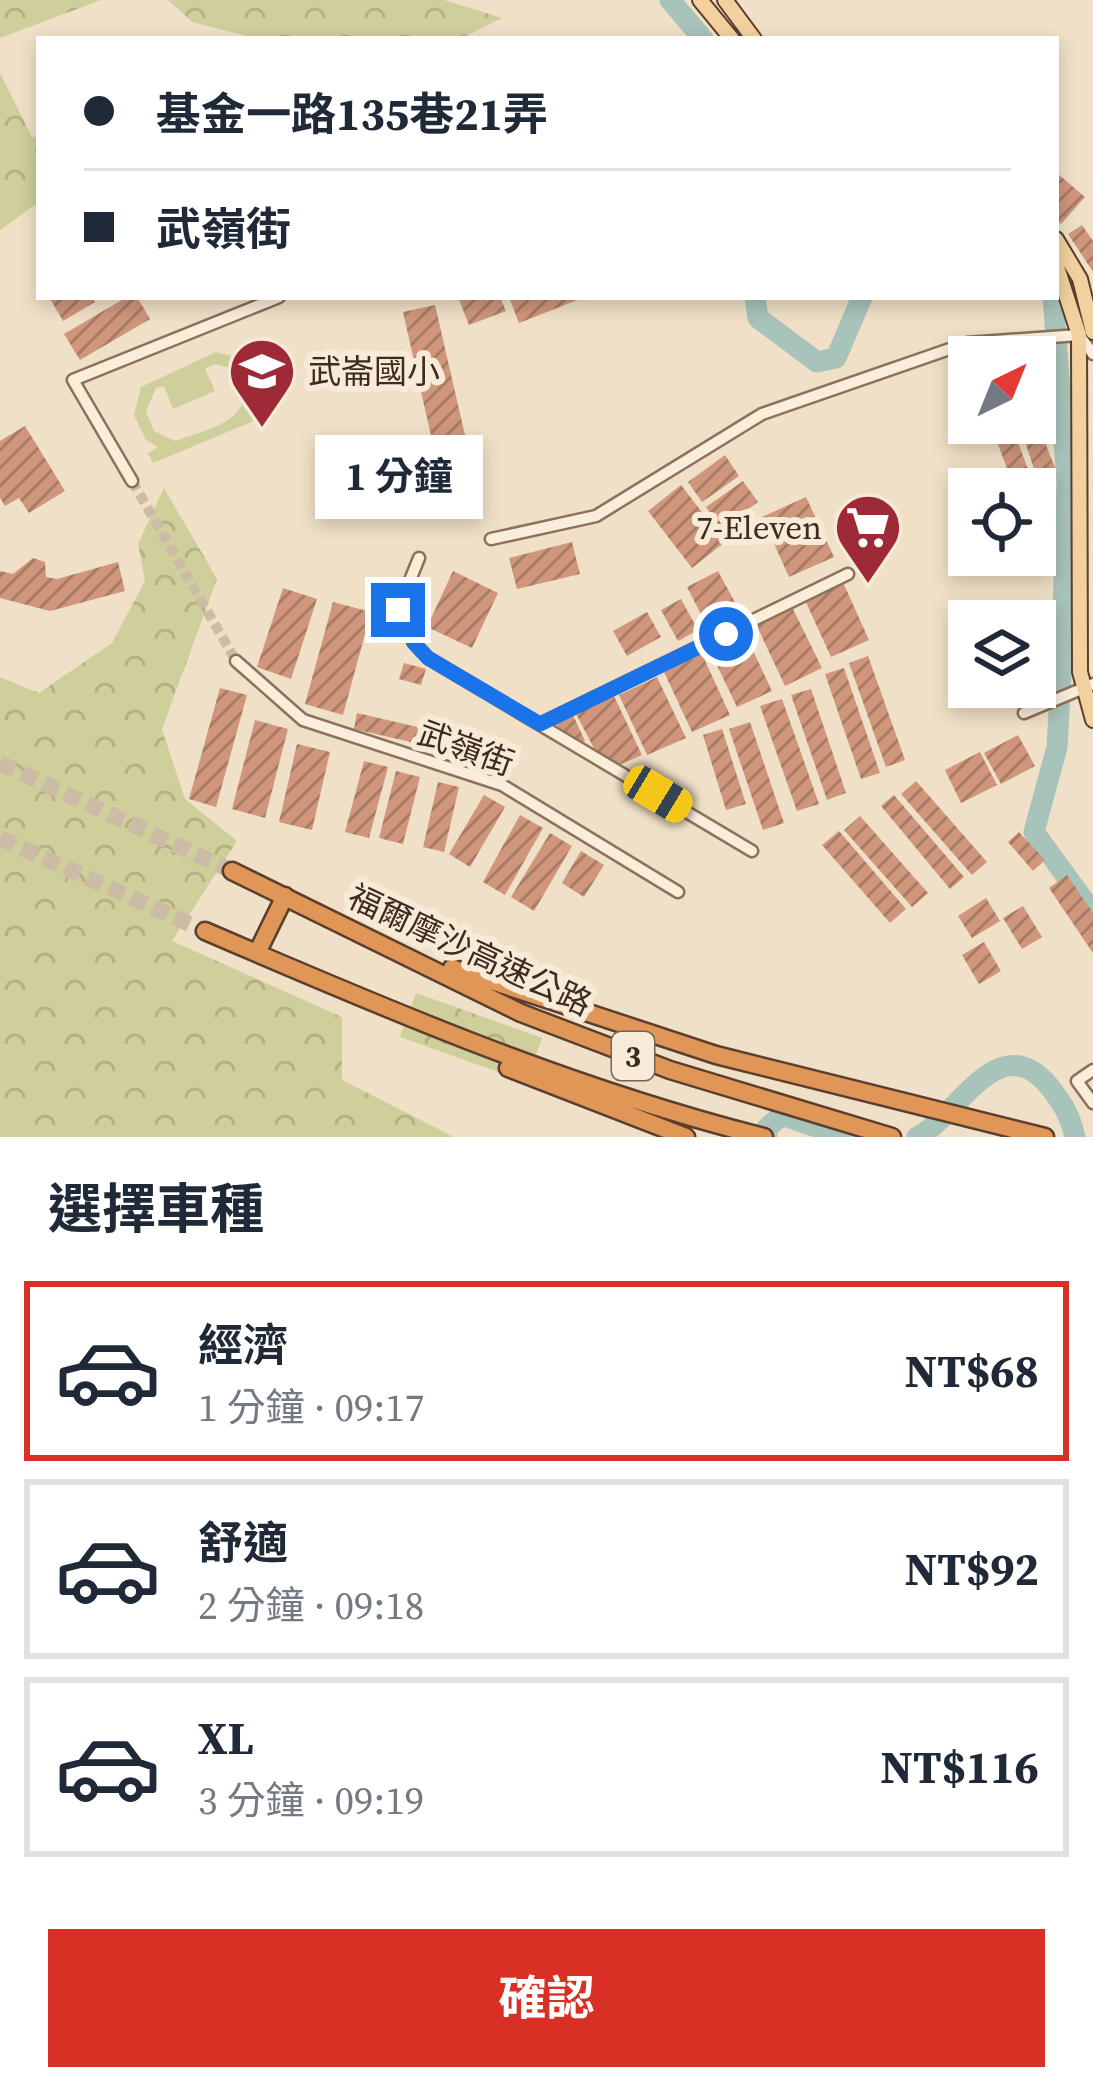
<!DOCTYPE html>
<html lang="zh-TW">
<meta charset="utf-8">
<style>
:root{--surface:#fff;--page:#f6f6f7;--text:#1f2937;--muted:#747a83;--line:#e0e1e3;--accent:#d93025}
body{margin:0;font-family:"Source Serif 4","Noto Sans TC",serif;background:var(--page);color:var(--text);height:100vh;display:flex;flex-direction:column;font-size:45px;white-space:nowrap}
*{box-sizing:border-box;margin:0}
p{font-size:39px;color:var(--muted)}
.icon{flex:none;width:66px;height:66px;fill:none;stroke:currentColor;stroke-width:2;stroke-linecap:round;stroke-linejoin:round}
.map{position:relative;height:1137px;overflow:hidden}
.panel{display:flex;flex-direction:column;background:var(--surface);flex:1}
.panel>*{flex:none}
.guide{position:absolute;left:36px;top:36px;width:1023px;height:264px;border-radius:0px;box-shadow:0 6px 18px #0003;display:grid;align-content:center;height:264px;padding:0 48px;background:var(--surface)}
.needle{width:78px;rotate:43deg}
.buttons{position:absolute;left:948px;top:336px;display:grid;gap:24px}
.buttons a{display:grid;place-items:center;width:108px;height:108px;border-radius:0px;background:var(--surface);box-shadow:0 6px 18px #0003;font-size:60px}
.end{position:absolute;width:54px;height:54px;margin:-27px;border:15px solid #1a73e8;background:#fff;box-shadow:0 0 0 6px #fff}
.from{border-radius:50%}
.bubble{position:absolute;height:84px;border-radius:0px;background:var(--surface);box-shadow:0 6px 18px #0003;font-size:39px;font-weight:700;line-height:84px;text-align:center}
.car{position:absolute;width:36px;height:72px;margin:-36px -18px;border-radius:15px;box-shadow:0 0 9px 3px #0007;background:linear-gradient(#f5c518 24%,#345 0 40%,#f5c518 0 76%,#345 0 86%,#f5c518 0)}
.guide b{display:flex;align-items:center;gap:42px;height:114px;font-size:45px}
.guide b+b{border-top:3px solid var(--line)}
.guide i{width:30px;height:30px;background:var(--text)}
ul{padding:0;list-style:none}
li{display:flex;align-items:center;gap:36px;height:180px;margin:0 24px 18px;padding:0 24px;border:6px solid var(--line);border-radius:0px}
li div{flex:1}
li b{display:block;font-size:45px}
li em{font-style:normal;font-weight:700}
li.current{border-color:var(--accent)}
li>.icon{width:108px;height:108px;stroke-width:1.5}
h2{padding:0 48px;font-size:54px;line-height:144px}
.action{display:flex;gap:24px;margin-top:auto;padding:24px 48px}
.action a{flex:1;height:138px;border-radius:0px;background:var(--accent);color:#fff;font-size:48px;font-weight:700;line-height:138px;text-align:center}
.map>svg:first-child{display:block}
.forest{fill:url(#forest-crowns)}
.pitch{fill:#cecf9a;fill-rule:evenodd}
.lines{fill:none;stroke-linecap:round;stroke-linejoin:round}
.river{stroke:#a8c3b9;stroke-width:21}
.building{fill:url(#building-hatch)}
.minor-tunnel{stroke:#ccbca5;stroke-width:10;stroke-dasharray:10 5;stroke-linecap:butt}
.highway-tunnel{stroke:#ccbca5;stroke-width:16;stroke-dasharray:16 8;stroke-linecap:butt}
.minor-casing{stroke:#8c715b;stroke-width:15}
.major-casing{stroke:#5a3f2f;stroke-width:18}
.highway-casing{stroke:#5a3f2f;stroke-width:21}
.minor{stroke:#faeedb;stroke-width:10}
.major{stroke:#f3d19f;stroke-width:14}
.highway{stroke:#e09657;stroke-width:16}
.route{stroke:#1a73e8;stroke-width:15}
.labels{text-anchor:middle;dominant-baseline:central;stroke-width:12;stroke-linejoin:round;paint-order:stroke}
.shield{fill:#f7ead7;stroke:#746456;stroke-width:3}
.shield-label{font-size:30px;font-weight:bold;fill:#3c2b1f}
.poi-label{font-size:33px;fill:#3c2b1f;stroke:#f7ead7;text-anchor:start}
.street-label{font-size:33px;fill:#3c2b1f;stroke:#f7ead7}
</style>
<div class="map">
<svg width="1093" height="1137" viewBox="0 0 1093 1137">
<defs>
<pattern id="forest-crowns" width="20" height="18" patternUnits="userSpaceOnUse" patternTransform="scale(3)"><rect width="20" height="18" fill="#cecf9a"/><path d="M2 6a3 3 0 1 1 6 0M12 15a3 3 0 1 1 6 0" fill="none" stroke="#b2b284"/></pattern>
<pattern id="building-hatch" width="6" height="6" patternUnits="userSpaceOnUse" patternTransform="scale(3)"><rect width="6" height="6" fill="#cf967c"/><path d="M-1 1l2-2M0 6l6-6M5 7l2-2" fill="none" stroke="#a97b65"/></pattern>
</defs>
<rect width="100%" height="100%" fill="#f0e0c7"/>
<path class="forest" d="M0,0H101L0,38Z
M168,0H444L502,18L460,39H259L192,22Z
M0,73L32,137L39,136V202L0,230Z
M164,488L217,579L162,729L185,799L237,841L172,941L342,1017V1080L454,1137H0V677L39,693L112,643L145,581L138,544Z
M416,993L542,1038L526,1082L400,1037Z"/>
<path class="pitch" d="M216,352L232,356L254,375V409L269,404L273,413L153,463L148,453L158,447L146,440L134,415L141,387ZM215,364L230,368L244,382C252,422 205,430 175,441L154,431L146,411L156,388L164,386L173,409L215,391L205,369Z"/>
<g class="lines">
<path class="river" d="M670,0L703,39
M755,297L758,318L817,362L836,358L862,297
M1053,297L1067,484L1061,677L1057,747L1034,832L1093,913
M767,1137V1128L782,1115L845,1137
M917,1137C957,1118 998,1025 1049,1086C1063,1104 1070,1115 1075,1137"/>
</g>
<path class="building" d="M1058,174L1085,197L1061,224L1056,220Z
M1082,225L1093,241V272L1068,234Z
M49,297H92L95,302L63,321Z
M127,297H137L150,319L80,360L64,334Z
M458,297H500L506,311L469,325Z
M509,297H585L519,323Z
M435,305L479,496L446,502L403,312Z
M990,423H1011L1030,475L1012,482Z
M1037,423L1056,470L1051,473L1053,489L1042,494L1021,429Z
M25,426L65,491L29,513L19,498L5,506L0,498V441Z
M725,455L739,476L702,502L688,482Z
M743,481L758,502L721,528L706,507Z
M681,485L725,542L692,568L648,511Z
M806,497L834,557L789,577L762,517Z
M572,542L580,574L517,589L509,558Z
M33,558L45,562L46,577L57,579L118,562L125,591L50,611L0,598V571L13,574Z
M453,571L498,593L472,648L427,627Z
M718,571L738,608L706,624L687,587Z
M842,580L869,640L831,657L804,598Z
M283,588L317,599L291,679L257,667Z
M681,599L698,630L678,641L661,610Z
M333,602L371,612L343,715L305,704Z
M791,605L822,668L785,686L755,622Z
M647,612L661,637L627,656L613,631Z
M747,638L772,691L737,707L712,655Z
M702,654L730,715L692,732L664,672Z
M868,656L905,760L886,767L849,663Z
M404,663L426,669L421,685L399,679Z
M844,668L880,773L861,779L825,674Z
M657,677L686,738L647,755L619,695Z
M220,688L247,695L216,807L189,799Z
M811,689L846,793L827,800L791,695Z
M613,694L642,755L619,765L598,756L575,712Z
M782,699L819,804L797,811L760,706Z
M357,713L487,743L500,749L497,762L354,729Z
M572,713L585,741L577,744L552,721Z
M255,720L288,729L265,818L232,809Z
M750,722L784,823L763,830L729,729Z
M722,729L746,804L726,810L703,735Z
M1018,735L1035,766L1001,784L984,753Z
M297,744L330,752L312,830L279,822Z
M980,752L997,785L961,803L945,770Z
M364,761L388,767L369,838L345,832Z
M396,771L420,777L403,844L379,838Z
M916,781L987,862L972,875L901,794Z
M438,782L459,787L444,852L423,847Z
M484,795L505,807L470,867L449,854Z
M894,795L964,877L950,889L881,806Z
M520,815L543,828L505,895L483,882Z
M860,816L928,893L912,907L844,830Z
M839,831L906,909L890,923L822,845Z
M1019,832L1045,860L1033,871L1008,842Z
M550,833L572,846L534,911L511,897Z
M581,851L604,865L584,897L562,883Z
M1067,875L1093,913V953L1049,888Z
M986,898L1000,921L972,938L958,916Z
M1023,906L1042,937L1022,949L1003,918Z
M984,942L1001,971L979,984L962,955Z"/>
<g class="lines">
<path class="minor-tunnel" d="M132,481L236,661"/>
<path class="highway-tunnel" d="M0,763L232,871
M0,838L205,931"/>
<defs>
<path id="minor" d="M132,481L73,380L279,297
M491,539L596,516L762,414L967,343L1079,335L1093,354
M419,558L398,610L414,643L428,658L752,851
M236,661L303,720L502,785L678,892
M1024,713L1093,684
M540,724L848,574
M1093,1070L1077,1081L1093,1103"/>
<path id="major" d="M700,0L732,39
M725,0L754,39
M1056,239L1080,279L1093,332
M1056,264L1079,335L1080,672L1093,720"/>
<path id="highway" d="M232,871L521,1013L670,1070L892,1137
M205,931C388,1010 570,1088 764,1137
M257,953L285,896
M452,968L716,1055L1045,1137
M508,1068L686,1137"/>
</defs>
<use href="#minor" class="minor-casing"/>
<use href="#major" class="major-casing"/>
<use href="#highway" class="highway-casing"/>
<use href="#minor" class="minor"/>
<use href="#major" class="major"/>
<use href="#highway" class="highway"/>
</g>
<g class="lines">
<path class="route" d="M398,610L414,643L428,658L540,724L726,634"/>
</g>
<defs>
<symbol id="school-pin" viewBox="-11 -11 22 30"><path d="M0 17L-7.5 6A9.5 9.5 0 1 1 7.5 6Z" fill="#9d2a36" stroke="#f7ead7"/><path d="M0-5L7-2L0 1L-7-2ZM-4 1L0 2.5L4 1V4Q0 6-4 4Z" fill="#fff"/></symbol>
<symbol id="supermarket-pin" viewBox="-11 -11 22 30"><path d="M0 17L-7.5 6A9.5 9.5 0 1 1 7.5 6Z" fill="#9d2a36" stroke="#f7ead7"/><path d="M-6-5.5h2.5l.6 2H6L4.5 2H-2.5L-4.4-4H-6ZM-1.5 3.2a1.3 1.3 0 1 0 .1 0ZM3 3.2a1.3 1.3 0 1 0 .1 0Z" fill="#fff"/></symbol>
</defs>
<g fill-rule="evenodd">
<use href="#school-pin" x="224" y="333" width="76" height="104"/>
<use href="#supermarket-pin" x="830" y="489" width="76" height="104"/>
</g>
<g class="labels">
<rect class="shield" x="612" y="1032" width="42" height="48" rx="9"/>
<g class="shield-label">
<text x="633" y="1056">3</text>
</g>
<g class="poi-label">
<text x="308" y="371">武崙國小</text>
<text x="822" y="527" text-anchor="end">7-Eleven</text>
</g>
<g class="street-label">
<text transform="translate(466 748) rotate(20)">武嶺街</text>
<text transform="translate(470 950) rotate(25)">福爾摩沙高速公路</text>
</g>
</g>
</svg>
<div class="buttons">
<a><svg class="needle" viewBox="-14 -14 28 28"><path d="M0-13l5 13h-10z" fill="#e53935"/><path d="M0 13l5-13h-10z" fill="#747a83"/></svg></a>
<a><svg class="icon" aria-label="locate" viewBox="0 0 24 24"><circle cx="12" cy="12" r="6"/><path d="M12 2v4M12 18v4M2 12h4M18 12h4"/></svg></a>
<a><svg class="icon" aria-label="layers" viewBox="0 0 24 24"><path d="M12 4l9 5-9 5-9-5zM3 14l9 5 9-5"/></svg></a>
</div>
<i class="end from" style="left:726px;top:634px"></i>
<i class="end" style="left:398px;top:610px"></i>
<div class="bubble" style="left:315px;top:435px;width:168px">1 分鐘</div>
<i class="car" style="left:658px;top:794px;rotate:121deg"></i>
<div class="guide">
<b><i class="from"></i>基金一路135巷21弄</b>
<b><i></i>武嶺街</b>
</div>
</div>
<section class="panel">
<h2>選擇車種</h2>
<ul>
<li class="current"><svg class="icon" aria-label="car" viewBox="0 0 24 24"><path d="M5 17H2v-5l4-1 3-4h7l3 4 3 1v5h-3M9 17h6M6 11h13"/><circle cx="7" cy="17" r="2"/><circle cx="17" cy="17" r="2"/></svg><div><b>經濟</b><p>1 分鐘 · 09:17</p></div><em>NT$68</em></li>
<li><svg class="icon" aria-label="car" viewBox="0 0 24 24"><path d="M5 17H2v-5l4-1 3-4h7l3 4 3 1v5h-3M9 17h6M6 11h13"/><circle cx="7" cy="17" r="2"/><circle cx="17" cy="17" r="2"/></svg><div><b>舒適</b><p>2 分鐘 · 09:18</p></div><em>NT$92</em></li>
<li><svg class="icon" aria-label="car" viewBox="0 0 24 24"><path d="M5 17H2v-5l4-1 3-4h7l3 4 3 1v5h-3M9 17h6M6 11h13"/><circle cx="7" cy="17" r="2"/><circle cx="17" cy="17" r="2"/></svg><div><b>XL</b><p>3 分鐘 · 09:19</p></div><em>NT$116</em></li>
</ul>
<div class="action"><a>確認</a></div>
</section>
